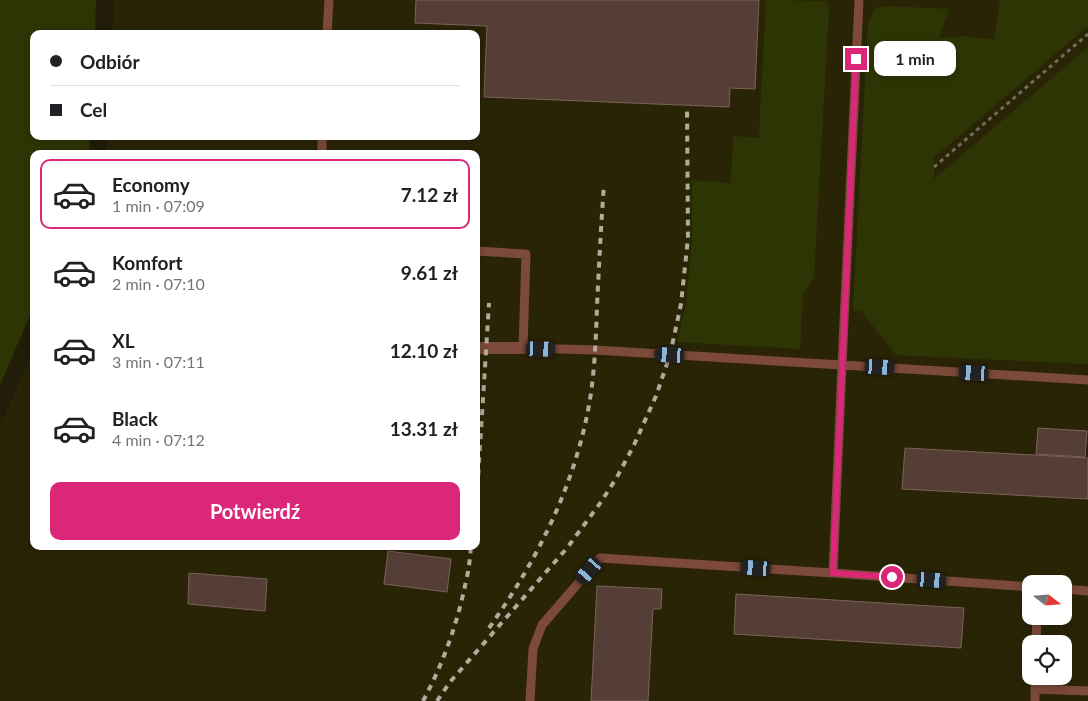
<!DOCTYPE html>
<html lang="pl">
<meta charset="utf-8">
<style>
:root{--surface:#fff;--page:#f2f2f2;--text:#202124;--muted:#757577;--line:#e0e0e0;--accent:#db2777}
body{margin:0;font-family:Lato,sans-serif;background:var(--page);color:var(--text);height:100vh;display:flex;flex-direction:column;font-size:19px;white-space:nowrap}
*{box-sizing:border-box;margin:0}
p{font-size:16px;color:var(--muted)}
.icon{flex:none;width:28px;height:28px;fill:none;stroke:currentColor;stroke-width:2;stroke-linecap:round;stroke-linejoin:round}
.map{position:relative;flex:1;overflow:hidden}
.sheet{position:absolute;left:30px;top:150px;width:450px;height:400px;display:flex;flex-direction:column;background:var(--surface);border-radius:10px;box-shadow:0 2px 8px #0003}
.sheet>*{flex:none}
.top-card{position:absolute;left:30px;top:30px;width:450px;height:110px;border-radius:10px;box-shadow:0 2px 8px #0003;display:grid;align-content:center;height:110px;padding:0 20px;background:var(--surface)}
.needle{width:32px;rotate:107deg}
.controls{position:absolute;left:1022px;top:575px;display:grid;gap:10px}
.controls a{display:grid;place-items:center;width:50px;height:50px;border-radius:10px;background:var(--surface);box-shadow:0 2px 8px #0003;font-size:25px}
.end{position:absolute;width:22px;height:22px;margin:-11px;border:6px solid #db2777;background:#fff;box-shadow:0 0 0 2px #fff}
.from{border-radius:50%}
.bubble{position:absolute;height:35px;border-radius:10px;background:var(--surface);box-shadow:0 2px 8px #0003;font-size:16px;font-weight:700;line-height:35px;text-align:center}
.car{position:absolute;width:15px;height:30px;margin:-15px -8px;border-radius:6px;box-shadow:0 0 4px 1px #0007;background:linear-gradient(#222 24%,#8ab4d8 0 40%,#222 0 76%,#8ab4d8 0 86%,#222 0)}
.top-card b{display:flex;align-items:center;gap:18px;height:48px;font-size:19px}
.top-card b+b{border-top:1px solid var(--line)}
.top-card i{width:12px;height:12px;background:var(--text)}
ul{padding:9px 0 0;list-style:none}
li{display:flex;align-items:center;gap:15px;height:70px;margin:0 10px 8px;padding:0 10px;border:2px solid transparent;border-radius:10px}
li div{flex:1}
li b{display:block;font-size:19px}
li em{font-style:normal;font-weight:700}
li.on{border-color:var(--accent)}
li>.icon{width:45px;height:45px;stroke-width:1.5}
.primary-button{display:flex;gap:10px;margin-top:auto;padding:10px 20px}
.primary-button a{flex:1;height:58px;border-radius:10px;background:var(--accent);color:#fff;font-size:20px;font-weight:700;line-height:58px;text-align:center}
.map>svg:first-child{display:block}
.built{fill:#2a2407;fill-rule:evenodd}
.green{fill:#2e3504}
.building{fill:#553e36;stroke:#7b6259}
.lines{fill:none;stroke-linecap:round;stroke-linejoin:round}
.path{stroke:#706c5b;stroke-width:3;stroke-dasharray:4 4;stroke-linecap:butt}
.lane{stroke:#7c493a;stroke-width:9}
.street{stroke:#7c493a;stroke-width:12}
.rail{stroke:#afac9d;stroke-width:4;stroke-dasharray:6 6;stroke-linecap:butt}
.route{stroke:#db2777;stroke-width:6}
</style>
<div class="map">
<svg width="1088" height="701" viewBox="0 0 1088 701">
<rect width="100%" height="100%" fill="#221d09"/>
<path class="built" d="M114,0H1088V701H0V426L34,350V546H476V154H106L107,136H476V34H112ZM1031,584H1064V616H1031ZM1031,644H1064V676H1031Z"/>
<path class="green" d="M0,0H96L95,34H34V136H90L89,154H34V306L0,385Z
M766,0L828,1L829,11L814,277L803,295L800,349L677,342L686,304L692,241V180L731,183L733,136L759,138L761,93Z
M1000,0H1088V26L943,150L934,156V179L1088,47V364L896,355L861,311H853L868,23L875,8L887,6L949,9L939,38L965,36L994,40Z"/>
<path class="building" d="M416,0H759L755,89L730,88L729,107L484,97L487,26L415,23Z
M1038,428L1087,431L1085,457L1036,454Z
M905,448L1088,458V499L902,489Z
M388,551L451,559L447,592L384,584Z
M189,573L267,579L265,611L188,604Z
M597,586L662,589L661,609H653L648,701H591Z
M736,594L964,608L961,648L734,634Z"/>
<g class="lines">
<path class="path" d="M934,167L1088,34"/>
<path class="lane" d="M327,34L329,0
M322,154V136
M476,251L526,254L523,348L595,350L842,365L859,0
M1031,587L833,573L842,365L1088,380
M1064,589L1088,591
M1036,644L1037,616
M1036,676L1035,689L1088,691
M530,701L533,649L542,625L600,558L833,573
M1035,701V689"/>
<path class="street" d="M481,348H523"/>
<path class="rail" d="M476,511L489,303
M489,628C539,558 578,479 591,393C595,364 596,335 597,306C599,265 601,225 604,185
M423,701C443,664 458,622 466,581C469,569 470,558 471,546
M437,701L450,682L567,548L601,502L617,477L634,445L656,396L670,355L681,304L688,238L687,106"/>
</g>
<g class="lines">
<path class="route" d="M856,59L833,573L892,577"/>
</g>
</svg>
<div class="controls">
<a><svg class="needle" viewBox="-14 -14 28 28"><path d="M0-13l5 13h-10z" fill="#e53935"/><path d="M0 13l5-13h-10z" fill="#757577"/></svg></a>
<a><svg class="icon" aria-label="locate" viewBox="0 0 24 24"><circle cx="12" cy="12" r="6"/><path d="M12 2v4M12 18v4M2 12h4M18 12h4"/></svg></a>
</div>
<i class="end from" style="left:892px;top:577px"></i>
<i class="end" style="left:856px;top:59px"></i>
<div class="bubble" style="left:874px;top:41px;width:82px">1 min</div>
<i class="car" style="left:541px;top:349px;rotate:92deg"></i>
<i class="car" style="left:670px;top:355px;rotate:273deg"></i>
<i class="car" style="left:880px;top:367px;rotate:93deg"></i>
<i class="car" style="left:974px;top:373px;rotate:273deg"></i>
<i class="car" style="left:756px;top:568px;rotate:274deg"></i>
<i class="car" style="left:589px;top:571px;rotate:221deg"></i>
<i class="car" style="left:932px;top:580px;rotate:94deg"></i>
<div class="top-card">
<b><i class="from"></i>Odbiór</b>
<b><i></i>Cel</b>
</div>
<section class="sheet">
<ul>
<li class="on"><svg class="icon" aria-label="car" viewBox="0 0 24 24"><path d="M5 17H2v-5l4-1 3-4h7l3 4 3 1v5h-3M9 17h6M6 11h13"/><circle cx="7" cy="17" r="2"/><circle cx="17" cy="17" r="2"/></svg><div><b>Economy</b><p>1 min · 07:09</p></div><em>7.12 zł</em></li>
<li><svg class="icon" aria-label="car" viewBox="0 0 24 24"><path d="M5 17H2v-5l4-1 3-4h7l3 4 3 1v5h-3M9 17h6M6 11h13"/><circle cx="7" cy="17" r="2"/><circle cx="17" cy="17" r="2"/></svg><div><b>Komfort</b><p>2 min · 07:10</p></div><em>9.61 zł</em></li>
<li><svg class="icon" aria-label="car" viewBox="0 0 24 24"><path d="M5 17H2v-5l4-1 3-4h7l3 4 3 1v5h-3M9 17h6M6 11h13"/><circle cx="7" cy="17" r="2"/><circle cx="17" cy="17" r="2"/></svg><div><b>XL</b><p>3 min · 07:11</p></div><em>12.10 zł</em></li>
<li><svg class="icon" aria-label="car" viewBox="0 0 24 24"><path d="M5 17H2v-5l4-1 3-4h7l3 4 3 1v5h-3M9 17h6M6 11h13"/><circle cx="7" cy="17" r="2"/><circle cx="17" cy="17" r="2"/></svg><div><b>Black</b><p>4 min · 07:12</p></div><em>13.31 zł</em></li>
</ul>
<div class="primary-button"><a>Potwierdź</a></div>
</section>
</div>
